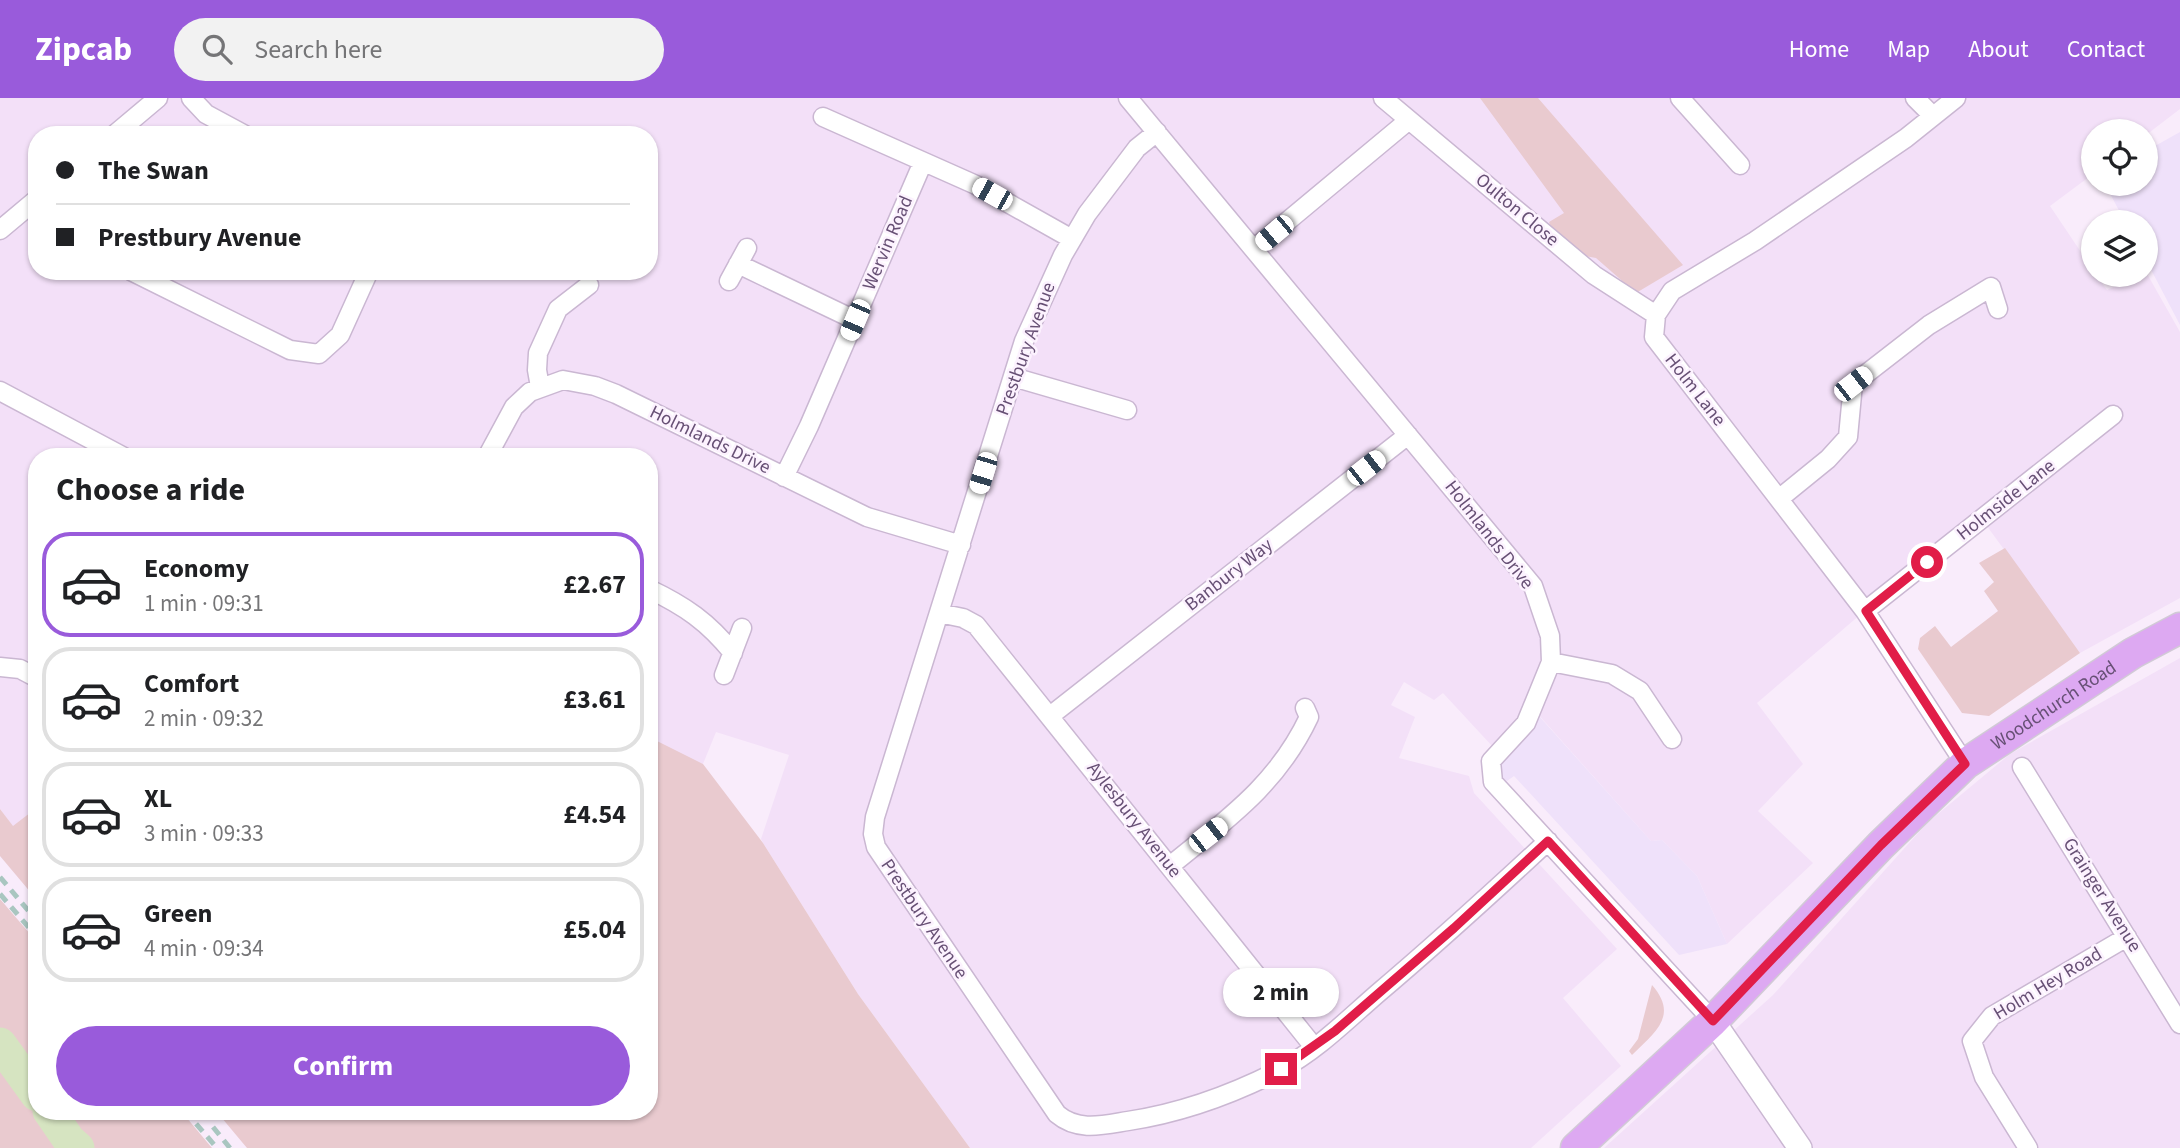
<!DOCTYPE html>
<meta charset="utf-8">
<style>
:root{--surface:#fff;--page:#f2f2f2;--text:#202124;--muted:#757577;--line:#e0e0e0;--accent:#995bdb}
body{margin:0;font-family:"Source Sans 3",sans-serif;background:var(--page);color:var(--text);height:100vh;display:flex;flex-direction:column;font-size:26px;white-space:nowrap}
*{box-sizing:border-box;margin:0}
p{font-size:23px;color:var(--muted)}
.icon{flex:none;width:38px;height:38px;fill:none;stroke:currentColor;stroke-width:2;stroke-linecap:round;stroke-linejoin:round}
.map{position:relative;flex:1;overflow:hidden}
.sheet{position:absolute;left:28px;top:350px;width:630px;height:672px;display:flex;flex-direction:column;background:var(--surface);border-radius:28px;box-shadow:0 2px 5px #0004}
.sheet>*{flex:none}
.banner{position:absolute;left:28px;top:28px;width:630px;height:154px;border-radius:28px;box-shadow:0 2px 5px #0004;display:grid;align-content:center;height:154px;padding:0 28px;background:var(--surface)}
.buttons{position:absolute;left:2081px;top:21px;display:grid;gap:14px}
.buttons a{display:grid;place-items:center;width:77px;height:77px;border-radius:50%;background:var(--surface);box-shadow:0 2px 5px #0004;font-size:35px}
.end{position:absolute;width:32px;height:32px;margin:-16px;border:9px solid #e11d48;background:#fff;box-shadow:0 0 0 4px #fff}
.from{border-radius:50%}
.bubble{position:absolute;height:49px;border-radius:24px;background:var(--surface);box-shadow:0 2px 5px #0004;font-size:23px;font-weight:700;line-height:49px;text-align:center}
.car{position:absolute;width:21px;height:42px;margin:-21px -10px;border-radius:9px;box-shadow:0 0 5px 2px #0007;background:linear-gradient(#fff 24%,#345 0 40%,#fff 0 76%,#345 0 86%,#fff 0)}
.banner b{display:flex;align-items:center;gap:24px;height:66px;font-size:26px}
.banner b+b{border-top:2px solid var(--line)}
.banner i{width:18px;height:18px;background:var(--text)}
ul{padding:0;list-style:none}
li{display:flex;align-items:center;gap:21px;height:105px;margin:0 14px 10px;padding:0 14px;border:4px solid var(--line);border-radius:28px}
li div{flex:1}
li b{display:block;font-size:26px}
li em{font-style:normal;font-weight:700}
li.selected{border-color:var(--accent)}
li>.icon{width:63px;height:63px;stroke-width:1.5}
h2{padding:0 28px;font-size:32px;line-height:84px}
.primary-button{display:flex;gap:14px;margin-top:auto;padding:14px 28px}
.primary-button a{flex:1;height:80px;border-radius:42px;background:var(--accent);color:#fff;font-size:28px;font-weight:700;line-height:80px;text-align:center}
header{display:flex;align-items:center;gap:42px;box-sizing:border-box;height:98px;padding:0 35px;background:var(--accent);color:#fff}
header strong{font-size:33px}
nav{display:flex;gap:38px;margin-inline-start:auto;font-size:24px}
.search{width:490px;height:63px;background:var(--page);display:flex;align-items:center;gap:18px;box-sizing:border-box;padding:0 24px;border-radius:38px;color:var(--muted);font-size:26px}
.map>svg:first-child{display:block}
.residential{fill:#f3e0f8;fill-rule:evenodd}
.commercial{fill:#efe1fa}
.green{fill:#e9cacf}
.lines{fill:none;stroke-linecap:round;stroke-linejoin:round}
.river{stroke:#d6e4c1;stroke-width:33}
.minor-casing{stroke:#cab7d2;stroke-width:21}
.tertiary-casing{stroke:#cab7d2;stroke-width:26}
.trunk-casing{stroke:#d1cad6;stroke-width:33}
.minor{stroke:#fff;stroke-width:18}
.tertiary{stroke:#fff;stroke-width:23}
.trunk{stroke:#dda9f2;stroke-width:30}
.rail{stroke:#a9c6c0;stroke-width:5;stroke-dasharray:10 7;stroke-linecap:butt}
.route{stroke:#e11d48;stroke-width:9}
.labels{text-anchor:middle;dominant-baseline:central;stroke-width:5;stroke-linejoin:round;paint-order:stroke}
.street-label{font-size:19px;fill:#675075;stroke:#fcf2fe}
</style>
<header>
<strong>Zipcab</strong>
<div class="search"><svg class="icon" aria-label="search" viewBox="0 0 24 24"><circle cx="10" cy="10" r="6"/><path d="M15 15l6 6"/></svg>Search here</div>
<nav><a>Home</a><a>Map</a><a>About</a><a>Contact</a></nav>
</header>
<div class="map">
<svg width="2180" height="1050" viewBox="0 0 2180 1050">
<rect width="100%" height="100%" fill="#f9ecfb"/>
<path class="residential" d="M0,0H2180V11L2146,37V33H2093V76L2050,108L2093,172V177H2096L2107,192L2139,177H2146V174L2180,234V500L2080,555L1978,416L1757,605L1803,666L1758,713L1813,765L1727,846L1697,778L1662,742L1651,743L1528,605L1518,622L1493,649L1443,595L1434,602L1404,584L1391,607L1415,619L1399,660L1469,678L1474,695L1617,851L1563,900L1621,968L1531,1050H970L858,896L763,745L761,741L789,657L716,634L703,666L649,646V359H37V709L13,729L0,711ZM37,37H649V173H37Z
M2180,560V1050H1604L1773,897L1927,725L2010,656Z"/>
<path class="commercial" d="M2180,34V227L2146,162V124H2125L2105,86H2146V53Z
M1539,618L1651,743L1662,742L1697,778L1727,846L1679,857L1514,678L1507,683L1499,678L1496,665Z"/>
<path class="green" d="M1480,0H1538L1683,167L1636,195L1596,160L1574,156L1554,139L1549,124L1564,115Z
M2005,450L2080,555L1989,618L1962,615L1918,551L1920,540L1935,528L1951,549L1998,513L1984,493L1994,484L1979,465Z
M649,639L703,666L763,745L858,896L970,1050H247L216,1013H649Z
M0,711L13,728L35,711L37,713V802L0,758Z
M0,801L37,844V1013H181L212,1050H0Z
M1652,887C1679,918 1655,934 1632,957L1629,953L1638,941Z"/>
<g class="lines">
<path class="river" d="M0,946L37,997
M49,1013L69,1042L78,1050"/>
<defs>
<path id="minor" d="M191,0L206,16L245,37
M1128,0L1533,488L1550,538L1551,564L1526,625L1491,663L1493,684L1713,923
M1383,0L1594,177L1656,217
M1680,0L1740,67
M1915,0L1933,18
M1956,0L1906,40L1755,143L1672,193L1656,217L1654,239L1865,513L1965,666
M823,19L976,87L1072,141
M1157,34L1137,50L1087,116L1063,157L1024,243L875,719L873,736L876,749L1057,1016C1078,1034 1103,1027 1128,1023C1181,1015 1233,996 1280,972C1316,953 1346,923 1377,896C1435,847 1492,795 1548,743
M114,37L158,0
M0,132L37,101
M1254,151L1409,22
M738,166L855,222
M131,173L290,252L319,256L340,237L369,173
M729,183L747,150
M1013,279L1127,312
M540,289L537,272L538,255L558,211L589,187
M0,293L124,359
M487,359L514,309L530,294L563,282L595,288L616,296L867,419L961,447
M784,379L809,328L923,64
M1780,400L1828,361L1848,339L1853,286L1929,227L1991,189L1998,211
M649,491C685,508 708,524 733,555
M1865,513L2113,317
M939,515L963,520L976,527L1314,949
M1551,564L1612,576L1640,593L1672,641
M0,569L20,571L37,580
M724,577L742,530
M1050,618L1408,337
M2022,669L2180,926
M1170,768C1226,722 1277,687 1309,619L1305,610
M2028,1050L1984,979L1972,943L1992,918L2127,839"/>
<path id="tertiary" d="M1713,923L1800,1050"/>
<g id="trunk">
<path id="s1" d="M1576,1050L1713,923L1881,747L1965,666L2133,555L2180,530"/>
</g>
</defs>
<use href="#minor" class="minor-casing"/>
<use href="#tertiary" class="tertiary-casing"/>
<use href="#trunk" class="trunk-casing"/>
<use href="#minor" class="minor"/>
<use href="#tertiary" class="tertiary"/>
<use href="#trunk" class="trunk"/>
<path class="rail" d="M0,779L37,823
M0,796L37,839
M185,1013L217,1050
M213,1029L230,1050"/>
</g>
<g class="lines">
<path class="route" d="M1281,971L1335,933L1454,830L1548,743L1713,923L1881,747L1965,666L1866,513L1927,464"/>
</g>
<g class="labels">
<g class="street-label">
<text transform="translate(1517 112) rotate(40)">Oulton Close</text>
<text transform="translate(888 145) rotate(-67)">Wervin Road</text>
<text transform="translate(1026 251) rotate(-70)">Prestbury Avenue</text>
<text transform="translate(1695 292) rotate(52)">Holm Lane</text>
<text transform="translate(710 342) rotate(26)">Holmlands Drive</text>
<text transform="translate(2006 402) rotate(-38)">Holmside Lane</text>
<text transform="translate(1489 437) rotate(52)">Holmlands Drive</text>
<text transform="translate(1229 477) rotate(-38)">Banbury Way</text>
<text stroke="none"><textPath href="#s1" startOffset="653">Woodchurch Road</textPath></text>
<text transform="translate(1134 722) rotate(52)">Aylesbury Avenue</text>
<text transform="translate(2102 797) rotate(58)">Grainger Avenue</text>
<text transform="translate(924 821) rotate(56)">Prestbury Avenue</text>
<text transform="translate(2048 886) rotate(-31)">Holm Hey Road</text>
</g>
</g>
</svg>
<div class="buttons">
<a><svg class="icon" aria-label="locate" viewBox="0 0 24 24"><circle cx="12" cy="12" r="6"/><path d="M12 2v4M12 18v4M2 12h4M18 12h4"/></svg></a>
<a><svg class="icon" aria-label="layers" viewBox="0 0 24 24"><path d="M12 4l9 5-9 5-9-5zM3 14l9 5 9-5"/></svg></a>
</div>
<i class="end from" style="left:1927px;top:464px"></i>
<i class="end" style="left:1281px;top:971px"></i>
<div class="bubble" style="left:1223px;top:870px;width:116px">2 min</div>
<i class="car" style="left:992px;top:96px;rotate:299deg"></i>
<i class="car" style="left:1274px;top:135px;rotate:230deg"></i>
<i class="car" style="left:855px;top:222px;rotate:203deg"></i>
<i class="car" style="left:1853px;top:286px;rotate:52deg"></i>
<i class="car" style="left:1366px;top:370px;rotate:52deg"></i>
<i class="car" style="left:983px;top:375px;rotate:197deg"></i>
<i class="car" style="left:1208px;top:737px;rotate:52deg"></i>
<div class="banner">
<b><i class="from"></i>The Swan</b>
<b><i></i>Prestbury Avenue</b>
</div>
<section class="sheet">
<h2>Choose a ride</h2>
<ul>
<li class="selected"><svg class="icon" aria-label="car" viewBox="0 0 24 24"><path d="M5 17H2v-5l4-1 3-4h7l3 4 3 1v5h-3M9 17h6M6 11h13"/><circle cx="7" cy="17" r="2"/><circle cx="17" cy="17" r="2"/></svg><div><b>Economy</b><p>1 min · 09:31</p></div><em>£2.67</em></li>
<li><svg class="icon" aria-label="car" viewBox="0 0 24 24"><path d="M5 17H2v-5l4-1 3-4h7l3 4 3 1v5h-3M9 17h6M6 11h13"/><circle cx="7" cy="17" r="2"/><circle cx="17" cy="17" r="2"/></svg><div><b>Comfort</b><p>2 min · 09:32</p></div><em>£3.61</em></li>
<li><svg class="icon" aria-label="car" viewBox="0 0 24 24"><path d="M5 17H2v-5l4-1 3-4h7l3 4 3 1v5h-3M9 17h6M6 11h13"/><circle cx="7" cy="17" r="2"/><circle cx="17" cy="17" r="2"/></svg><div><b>XL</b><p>3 min · 09:33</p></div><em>£4.54</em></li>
<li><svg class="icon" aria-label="car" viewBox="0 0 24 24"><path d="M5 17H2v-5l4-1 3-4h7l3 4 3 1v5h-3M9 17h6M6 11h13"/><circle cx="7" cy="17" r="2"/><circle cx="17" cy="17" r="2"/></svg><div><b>Green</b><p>4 min · 09:34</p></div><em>£5.04</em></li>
</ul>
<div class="primary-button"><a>Confirm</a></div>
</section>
</div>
